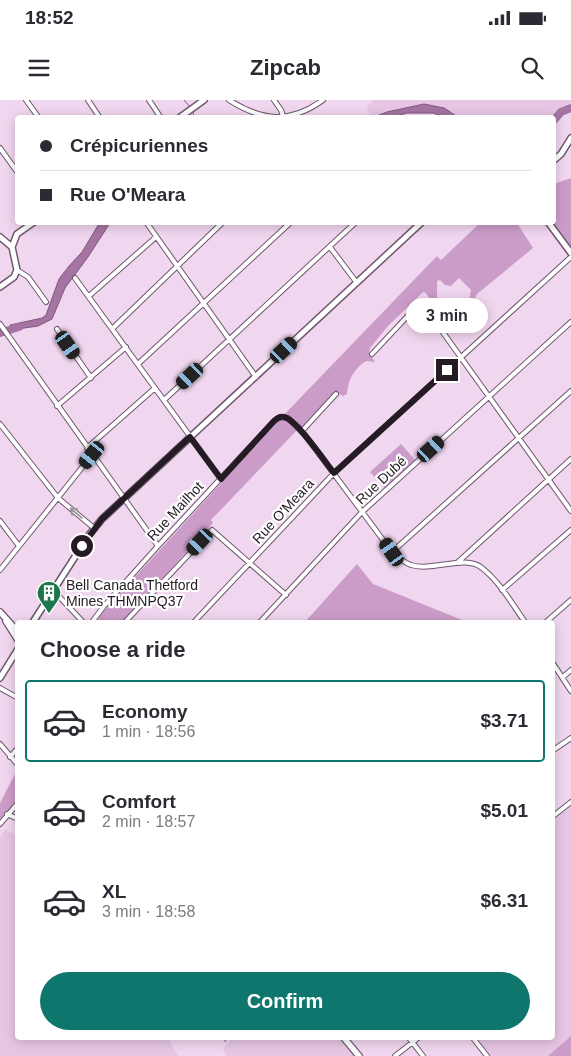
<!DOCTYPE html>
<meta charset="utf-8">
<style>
:root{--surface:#fff;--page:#f7f7f7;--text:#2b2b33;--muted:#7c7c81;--line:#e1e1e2;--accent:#0f766e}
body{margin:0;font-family:Helvetica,sans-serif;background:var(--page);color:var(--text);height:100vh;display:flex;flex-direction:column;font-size:19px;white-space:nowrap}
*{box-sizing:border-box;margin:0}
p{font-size:16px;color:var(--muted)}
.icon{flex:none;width:28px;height:28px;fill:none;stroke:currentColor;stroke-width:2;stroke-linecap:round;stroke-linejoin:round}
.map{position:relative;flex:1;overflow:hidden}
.sheet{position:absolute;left:15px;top:520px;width:540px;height:420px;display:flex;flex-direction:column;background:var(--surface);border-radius:5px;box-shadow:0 2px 12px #0003}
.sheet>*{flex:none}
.top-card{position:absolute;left:15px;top:15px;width:541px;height:110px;border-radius:5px;box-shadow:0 2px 12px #0003;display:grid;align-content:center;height:110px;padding:0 25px;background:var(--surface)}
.end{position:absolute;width:22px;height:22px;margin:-11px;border:6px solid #251b24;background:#fff;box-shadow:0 0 0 2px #fff}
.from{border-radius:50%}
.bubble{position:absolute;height:35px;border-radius:18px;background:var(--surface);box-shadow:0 2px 12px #0003;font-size:16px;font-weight:700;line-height:35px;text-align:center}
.car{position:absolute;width:15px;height:30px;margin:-15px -8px;border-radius:6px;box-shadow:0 0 4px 1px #0007;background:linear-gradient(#222 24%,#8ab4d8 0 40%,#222 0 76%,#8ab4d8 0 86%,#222 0)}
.top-card b{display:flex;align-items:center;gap:18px;height:48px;font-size:19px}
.top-card b+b{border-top:1px solid var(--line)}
.top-card i{width:12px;height:12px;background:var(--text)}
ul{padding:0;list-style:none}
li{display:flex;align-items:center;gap:15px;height:82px;margin:0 10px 8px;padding:0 15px;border:2px solid transparent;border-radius:5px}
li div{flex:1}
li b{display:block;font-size:19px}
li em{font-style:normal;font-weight:700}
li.current{border-color:var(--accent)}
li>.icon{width:45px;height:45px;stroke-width:1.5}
h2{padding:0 25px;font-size:22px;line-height:60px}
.action{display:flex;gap:10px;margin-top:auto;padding:10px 25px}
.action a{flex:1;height:58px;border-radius:30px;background:var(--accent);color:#fff;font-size:20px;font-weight:700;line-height:58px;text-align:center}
.status{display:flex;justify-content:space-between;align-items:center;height:35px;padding:0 25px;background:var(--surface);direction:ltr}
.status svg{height:14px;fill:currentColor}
header{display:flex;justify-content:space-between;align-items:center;height:65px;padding:0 25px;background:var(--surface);font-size:22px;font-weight:700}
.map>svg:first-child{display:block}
.built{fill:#e6c6e4}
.green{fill:#cc9cc9}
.water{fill:#a674a3;stroke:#7f597d}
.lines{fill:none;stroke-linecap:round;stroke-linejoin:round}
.stream{stroke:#7f597d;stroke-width:1}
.river{stroke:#a674a3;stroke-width:8}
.minor-casing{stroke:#6e586d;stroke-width:6}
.tertiary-casing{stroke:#6e586d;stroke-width:8}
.secondary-casing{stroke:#6e586d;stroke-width:8}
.minor{stroke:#fff;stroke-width:4}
.tertiary{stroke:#fff;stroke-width:5}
.secondary{stroke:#fff;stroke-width:5.5}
.oneway{stroke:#9d989c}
.route{stroke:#251b24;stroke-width:6}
.labels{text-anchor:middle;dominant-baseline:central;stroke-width:4.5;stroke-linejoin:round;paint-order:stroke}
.street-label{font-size:14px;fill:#251b24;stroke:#fff}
.poi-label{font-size:14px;fill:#251b24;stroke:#fff;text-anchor:start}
</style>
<div class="status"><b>18:52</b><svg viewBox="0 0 49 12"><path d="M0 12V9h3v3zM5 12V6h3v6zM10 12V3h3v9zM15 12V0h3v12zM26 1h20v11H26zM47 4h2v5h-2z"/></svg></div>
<header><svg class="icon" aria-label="menu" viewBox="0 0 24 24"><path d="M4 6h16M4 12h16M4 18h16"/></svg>Zipcab<svg class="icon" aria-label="search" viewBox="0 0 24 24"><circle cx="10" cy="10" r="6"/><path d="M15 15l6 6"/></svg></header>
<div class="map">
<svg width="571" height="956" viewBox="0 0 571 956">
<rect width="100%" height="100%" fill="#f1d6ef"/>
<path class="built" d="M373,0H571V2L553,18L458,17L444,8L387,12L374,17H370L367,7Z
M571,706V956H490L476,938H552L553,721Z
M5,729L17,736L18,938H168L178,956H0V737Z
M233,938H341L356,956H226L223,949Z"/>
<path class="green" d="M571,78V153L548,123L554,122V84Z
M480,123H517L533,148L477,194L470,209L468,207L471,190L459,178L451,186L445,185L440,180L437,181V202L431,201L426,193L423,192L388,226L370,248L369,253L375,262L366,261C354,269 348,279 347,294L343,296L336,292L302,329L300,327L211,420L213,423L122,522H96L103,512L278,321L437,156L441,160Z
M401,344L417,362L386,390L370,372Z
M357,464L373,484L467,522H305Z
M17,670V700L0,722V703Z
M571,936V956H548Z"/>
<path class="water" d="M424,4L444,8L458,17H445L433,13H407L394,17H374L387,12Z
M100,122L110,123L88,157L65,188L52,219L38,226L11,230L10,225L42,218L46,215L59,179L69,166L82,152Z"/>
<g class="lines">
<path class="stream" d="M184,0L190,7
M192,10L195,18
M223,938L226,942"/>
<path class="river" d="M554,20L561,12L571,8
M0,233L19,227"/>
<defs>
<path id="minor" d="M26,0L39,18
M88,0L100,18
M149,0L161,18
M229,0C262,21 290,24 323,0
M274,0L281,10L283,16
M0,48L18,73
M146,122L256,277
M330,147L357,183
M17,170L28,177L46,202
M75,178L221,379
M89,196L156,137
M0,224L158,446
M57,229L91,278
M112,229L223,122
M372,254L418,205L424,206L571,411
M138,264L291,122
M164,300L356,122
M57,306L126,247
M0,324L58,398L94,428
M302,331L336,294
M87,348L155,288
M0,421L19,446
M392,452L571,291
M457,463L571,359
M0,470L92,355
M53,490L83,522
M502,490L571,430
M92,522L104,506L158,446L274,321L281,317L288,318L302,331L392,452C397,456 404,463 411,465C432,472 466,454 482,468C500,482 512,504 525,522
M125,522L212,430L286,495
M194,522L334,373L571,157
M260,522L362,412L571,222
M546,522L571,500
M552,562L571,591
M563,577L571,570
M0,588L18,598
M0,644L18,665
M552,651L571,638
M10,657L18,648
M7,714L18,719
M552,717L571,702
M0,724L18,703
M409,938L423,956
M473,938L487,956
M395,956L418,938"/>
<path id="tertiary" d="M179,18L204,0
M554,60L561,54L571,38
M548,122L571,153
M0,137L12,147L17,170L14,177L0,187
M12,147L17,134L34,122
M33,522L89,435L102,419L422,122
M0,578L18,549"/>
<path id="secondary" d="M0,512L18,532
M6,521L18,540
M344,938L359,956"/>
</defs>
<use href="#minor" class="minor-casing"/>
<use href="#tertiary" class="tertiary-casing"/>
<use href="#secondary" class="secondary-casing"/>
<use href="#minor" class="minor"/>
<use href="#tertiary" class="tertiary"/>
<use href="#secondary" class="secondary"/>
</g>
<defs><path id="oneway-shaft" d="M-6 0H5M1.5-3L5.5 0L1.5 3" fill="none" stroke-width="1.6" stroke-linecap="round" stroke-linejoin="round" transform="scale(1.25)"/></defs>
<use class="oneway" href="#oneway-shaft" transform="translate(76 413) rotate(-140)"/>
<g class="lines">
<path class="route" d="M82,446L102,419L190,337L221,379L274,321C277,318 280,316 284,317C296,319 326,363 334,373L447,270"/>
</g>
<defs>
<symbol id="building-pin" viewBox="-11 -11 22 30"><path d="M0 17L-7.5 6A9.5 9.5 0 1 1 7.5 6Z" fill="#1d774b" stroke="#fff"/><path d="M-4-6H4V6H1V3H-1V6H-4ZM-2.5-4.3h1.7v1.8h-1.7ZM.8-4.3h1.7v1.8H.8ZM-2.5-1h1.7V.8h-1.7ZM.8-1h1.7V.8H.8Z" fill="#fff"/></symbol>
</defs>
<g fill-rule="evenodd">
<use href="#building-pin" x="35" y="479" width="28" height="38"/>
</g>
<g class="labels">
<g class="street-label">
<text transform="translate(381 380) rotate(-43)">Rue Dubé</text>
<text transform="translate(175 411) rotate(-47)">Rue Mailhot</text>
<text transform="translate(283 411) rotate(-47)">Rue O'Meara</text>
</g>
<g class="poi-label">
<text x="66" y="485">Bell Canada Thetford<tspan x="66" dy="16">Mines THMNPQ37</tspan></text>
</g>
</g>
</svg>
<i class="end from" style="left:82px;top:446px"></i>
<i class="end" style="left:447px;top:270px"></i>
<div class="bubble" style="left:406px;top:198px;width:82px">3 min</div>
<i class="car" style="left:68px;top:245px;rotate:145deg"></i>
<i class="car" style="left:284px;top:250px;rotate:47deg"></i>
<i class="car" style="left:190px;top:276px;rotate:227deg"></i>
<i class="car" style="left:431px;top:349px;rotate:48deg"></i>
<i class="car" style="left:92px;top:355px;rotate:219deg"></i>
<i class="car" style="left:200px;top:442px;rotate:223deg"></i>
<i class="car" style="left:392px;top:452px;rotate:325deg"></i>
<div class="top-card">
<b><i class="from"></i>Crépicuriennes</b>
<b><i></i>Rue O'Meara</b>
</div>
<section class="sheet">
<h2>Choose a ride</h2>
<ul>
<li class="current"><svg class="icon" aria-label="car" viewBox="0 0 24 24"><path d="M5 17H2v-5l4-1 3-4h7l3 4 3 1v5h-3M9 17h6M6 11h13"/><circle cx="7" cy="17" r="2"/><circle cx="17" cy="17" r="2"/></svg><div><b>Economy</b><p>1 min · 18:56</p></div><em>$3.71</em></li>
<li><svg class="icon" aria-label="car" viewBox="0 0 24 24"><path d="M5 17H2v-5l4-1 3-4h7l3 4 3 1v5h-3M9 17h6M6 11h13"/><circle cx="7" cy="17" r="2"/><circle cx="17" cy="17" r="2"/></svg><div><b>Comfort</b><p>2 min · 18:57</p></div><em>$5.01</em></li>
<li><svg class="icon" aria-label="car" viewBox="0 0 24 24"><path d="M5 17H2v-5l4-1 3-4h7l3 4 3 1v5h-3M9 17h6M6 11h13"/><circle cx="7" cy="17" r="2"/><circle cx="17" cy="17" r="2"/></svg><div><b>XL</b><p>3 min · 18:58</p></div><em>$6.31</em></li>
</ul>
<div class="action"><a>Confirm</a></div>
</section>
</div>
